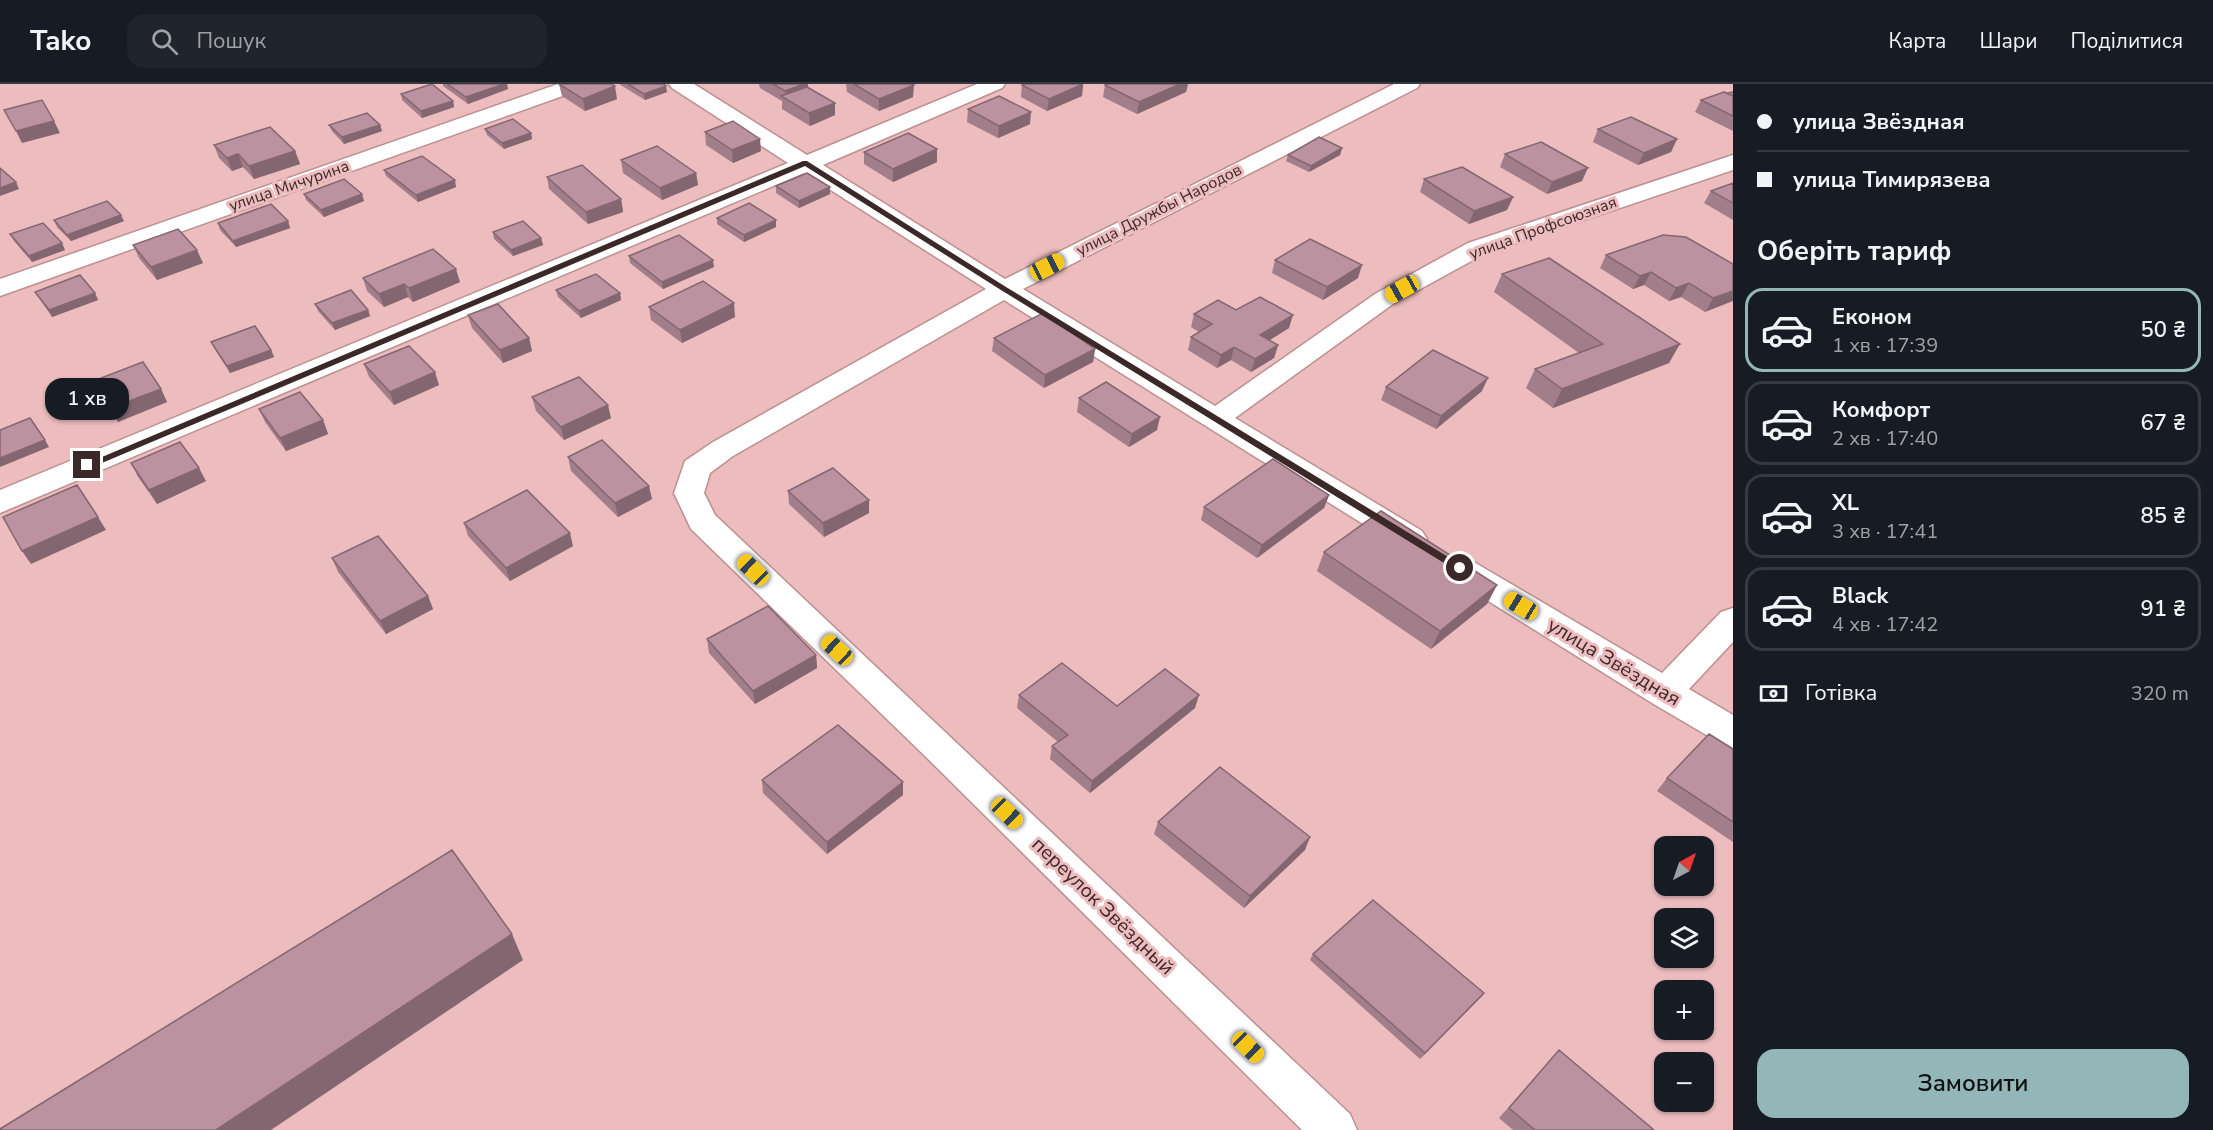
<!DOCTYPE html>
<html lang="uk">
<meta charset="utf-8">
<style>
:root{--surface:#171b24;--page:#20242c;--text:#f1f3f6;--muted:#9ea1a6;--line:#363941;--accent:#93b7b9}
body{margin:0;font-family:"Nunito Sans",sans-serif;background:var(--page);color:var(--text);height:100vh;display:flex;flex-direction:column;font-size:22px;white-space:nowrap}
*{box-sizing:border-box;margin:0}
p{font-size:20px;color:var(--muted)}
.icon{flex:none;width:33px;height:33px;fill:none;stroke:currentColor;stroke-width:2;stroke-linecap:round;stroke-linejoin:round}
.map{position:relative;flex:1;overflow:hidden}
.details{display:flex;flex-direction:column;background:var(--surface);width:480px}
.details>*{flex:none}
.hud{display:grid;align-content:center;height:132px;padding:0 24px;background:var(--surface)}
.needle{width:39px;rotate:40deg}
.buttons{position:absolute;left:1654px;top:752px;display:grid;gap:12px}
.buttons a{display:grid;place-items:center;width:60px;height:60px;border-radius:12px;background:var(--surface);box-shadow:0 2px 4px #0004;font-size:30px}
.end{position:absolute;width:27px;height:27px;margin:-14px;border:8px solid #3b2929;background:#fff;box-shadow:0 0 0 3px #fff}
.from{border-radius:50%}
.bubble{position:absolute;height:42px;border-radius:18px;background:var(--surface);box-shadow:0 2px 4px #0004;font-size:20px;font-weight:600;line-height:42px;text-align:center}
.car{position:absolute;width:18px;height:36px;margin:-18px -9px;border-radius:8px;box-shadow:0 0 4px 2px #0007;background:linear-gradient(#f5c518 24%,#345 0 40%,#f5c518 0 76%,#345 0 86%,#f5c518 0)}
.hud b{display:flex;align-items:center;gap:21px;height:57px;font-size:22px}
.hud b+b{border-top:2px solid var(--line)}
.hud i{width:15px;height:15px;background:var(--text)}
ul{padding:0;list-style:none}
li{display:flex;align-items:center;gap:18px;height:84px;margin:0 12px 9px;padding:0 12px;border:3px solid var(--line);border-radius:18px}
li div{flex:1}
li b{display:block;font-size:22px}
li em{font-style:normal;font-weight:600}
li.active{border-color:var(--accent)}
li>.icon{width:54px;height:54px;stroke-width:1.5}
h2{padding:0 24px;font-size:27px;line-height:72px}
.pay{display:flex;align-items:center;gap:15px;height:66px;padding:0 24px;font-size:22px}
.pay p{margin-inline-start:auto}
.action{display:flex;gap:12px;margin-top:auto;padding:12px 24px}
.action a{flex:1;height:69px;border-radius:18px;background:var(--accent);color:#111;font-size:24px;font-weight:600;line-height:69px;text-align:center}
header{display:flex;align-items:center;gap:36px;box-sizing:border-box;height:84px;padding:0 30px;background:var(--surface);border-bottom:2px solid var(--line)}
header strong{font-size:28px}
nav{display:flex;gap:33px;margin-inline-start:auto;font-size:21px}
.search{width:420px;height:54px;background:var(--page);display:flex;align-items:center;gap:15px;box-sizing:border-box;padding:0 21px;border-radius:18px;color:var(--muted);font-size:22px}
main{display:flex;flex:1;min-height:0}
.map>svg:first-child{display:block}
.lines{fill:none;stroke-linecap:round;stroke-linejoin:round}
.minor-casing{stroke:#bc8f91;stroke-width:3}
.minor{fill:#fff;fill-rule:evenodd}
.wall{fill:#a27d8a}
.shaded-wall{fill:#846670}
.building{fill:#bc91a0;stroke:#846670;stroke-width:1.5}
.route{fill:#3b2929}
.labels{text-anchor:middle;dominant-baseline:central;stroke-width:6;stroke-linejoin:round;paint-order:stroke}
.far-street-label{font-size:16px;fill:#3b2929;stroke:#ecbcbe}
.street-label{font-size:20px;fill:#3b2929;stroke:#ecbcbe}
</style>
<header>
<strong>Tako</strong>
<div class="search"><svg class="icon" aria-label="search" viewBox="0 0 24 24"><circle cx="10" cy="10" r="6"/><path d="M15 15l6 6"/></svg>Пошук</div>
<nav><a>Карта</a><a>Шари</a><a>Поділитися</a></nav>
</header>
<main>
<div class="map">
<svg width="1733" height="1046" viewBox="0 0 1733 1046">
<rect width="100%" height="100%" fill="#ecbcbe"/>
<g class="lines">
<defs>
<path id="minor" d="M558,0H588L585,4L0,212V195Z
M669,0H694L807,71L977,0H1005L1002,4L823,81L1005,195L1394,0H1420L1417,4L1023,205L1215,322L1375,210L1468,159L1733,71V86L1486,169L1393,220L1235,334L1422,447L1427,455L1422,463L1411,466L1400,463L1004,216L733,372L710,389L704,409L715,431L1350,1030L1357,1046H1302L925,672L691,445L674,409L685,377L713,358L986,205L804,89L0,429V406L788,79L672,4Z
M1456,470L1467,474L1662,589L1721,528L1733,524V558L1689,605L1733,631V664L1720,659L1652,619L1445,490L1440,482L1445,474Z"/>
</defs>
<use href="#minor" class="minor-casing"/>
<use href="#minor" class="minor"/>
</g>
<path class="wall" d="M443,0H507L508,5L468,20L443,2Z
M559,0L617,15L585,27L562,12Z
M619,0H664L667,8L645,16Z
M759,0H808V3L835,31L810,42L782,25V17L760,4Z
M846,0H912L913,13L879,27L847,8Z
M1083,0L1082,12L1047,27L1021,13L1022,1Z
M1107,0H1188L1186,8L1137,30L1103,13L1105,1Z
M1733,8V47L1695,28L1701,16Z
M401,10L453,17L454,23L422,34L402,16Z
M968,25L1030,40L998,54L967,38Z
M329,41H380L382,47L344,60L332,47Z
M485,45L531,49L532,55L504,65L487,51Z
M1598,45L1677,55L1671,68L1638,81L1593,58Z
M705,48L761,67L733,79L706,61Z
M214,61L295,67L300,80L254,95L243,83L232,87L219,74Z
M1342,64L1340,71L1309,88L1286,77L1288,71Z
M864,68L937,78L893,98L864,80Z
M1505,70L1582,97L1547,110L1500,83Z
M621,76L696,89L698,101L662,116L623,89Z
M384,86L456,103L418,118L386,92Z
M547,93L621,115L623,128L588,140L549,105Z
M1424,95L1513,113L1507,126L1469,140L1420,108Z
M1733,99V136L1704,119L1711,107Z
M776,102L830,103V110L799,124L776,109Z
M304,110L364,117L324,133L306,116Z
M717,134L776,143L744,158L717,140Z
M54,136L124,137L71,157L57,143Z
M288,137L290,144L236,163L220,146L218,139Z
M493,148L541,154L543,161L513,172L494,155Z
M10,150L65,166L32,178L14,157Z
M133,161L203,179L157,196L139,174Z
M1606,171L1733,180L1705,228L1681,213L1669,217L1644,201L1633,205L1600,184Z
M629,172L714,183L663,205L630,179Z
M1275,176L1358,194L1323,216L1272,189Z
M1502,190L1669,279L1553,324L1526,304L1535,285L1579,269L1494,208Z
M363,194L460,198L413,218L408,213L384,223L367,207Z
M556,206L620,209L621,216L581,234L558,213Z
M35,208L95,209L98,216L52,233Z
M315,220L368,226L370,232L335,246L318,227Z
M649,223L735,233L682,259L651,236Z
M1194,230L1289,244L1269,256L1278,261L1274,274L1251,288L1231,276L1217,284L1188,266L1191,253L1199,248L1191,243Z
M468,231L529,254L532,267L503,279L472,244Z
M994,254L1095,265L1093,278L1044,304L992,267Z
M211,258L271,266L274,273L230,289L214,264Z
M364,280L439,301L394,321L369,293Z
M93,297L161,305L167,318L118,338Z
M1386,303L1482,307L1436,345L1381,316Z
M532,313L611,334L564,356L536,327Z
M1079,314L1157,346L1129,363L1077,328Z
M259,325L323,336L328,350L286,367L265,338Z
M568,373L652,415L618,433L571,387Z
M131,379L206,397L157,420L138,393Z
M788,407L869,416V429L824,453L789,420Z
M1329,411L1324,424L1257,474L1201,436L1204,423Z
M464,439L573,462L510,497L468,452Z
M1324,468L1497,501L1487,520L1431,565L1317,487Z
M332,474L428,512L433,525L386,550L338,488Z
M707,555L816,571L817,584L755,620L709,569Z
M1019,611L1117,622L1195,624L1090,709L1050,675L1052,662L1058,658L1017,624Z
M1733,665V758L1657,707L1667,694Z
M762,696L903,711L827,770L763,709Z
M1158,738L1305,766L1244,824L1154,750Z
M1313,870L1484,909L1420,975L1310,876Z
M1559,966L1654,1046H1513L1499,1034Z"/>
<path class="shaded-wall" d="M504,0H507L508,5L468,20L466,13Z
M804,0H808V11L786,15L785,7Z
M1083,0L1082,12L1047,27L1049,15Z
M1180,0H1188L1186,8L1137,30L1139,18Z
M914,1L913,13L879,27V15Z
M615,2L617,15L585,27L583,15Z
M666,2L667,8L645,16L644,10Z
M453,17L454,23L422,34L421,27Z
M835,19V31L810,42L809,29Z
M1031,28L1030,40L998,54L999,42Z
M54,37L60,49L22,59L16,47Z
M380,41L382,47L344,60L342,53Z
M531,49L532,55L504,65L502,59Z
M760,55L761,67L733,79L732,66Z
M1677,55L1671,68L1638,81L1644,69Z
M1342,64L1340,71L1309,88L1311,82Z
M937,65V78L893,98V85Z
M295,67L300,80L254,95L249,82Z
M238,70L243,83L232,87L227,74Z
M1588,84L1582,97L1547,110L1552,98Z
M696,89L698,101L662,116L660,104Z
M455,96L456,103L418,118L416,111Z
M16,98L19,105L0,112V104Z
M830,103V110L799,124V117Z
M362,110L364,117L324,133L321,126Z
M1513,113L1507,126L1469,140L1474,127Z
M621,115L623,128L588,140L586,128Z
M121,131L124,137L71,157L67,151Z
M776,136V143L744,158V151Z
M288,137L290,144L236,163L233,157Z
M541,154L543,161L513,172L511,166Z
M62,159L65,166L32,178L29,172Z
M197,166L203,179L157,196L151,183Z
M713,176L714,183L663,205L662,198Z
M1362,181L1358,194L1323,216L1327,203Z
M456,185L460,198L413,218L409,204Z
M1651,188L1644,201L1633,205L1640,192Z
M1689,199L1681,213L1669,217L1676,204Z
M404,200L408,213L384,223L379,210Z
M1733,207V217L1705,228L1713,214Z
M95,209L98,216L52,233L49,226Z
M620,209L621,216L581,234L579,227Z
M734,219L735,233L682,259L680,246Z
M368,226L370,232L335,246L332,239Z
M1293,231L1289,244L1257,264L1260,251Z
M529,254L532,267L503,279L500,266Z
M1680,260L1669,279L1553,324L1562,305Z
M1278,261L1274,274L1251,288L1255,275Z
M1234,263L1231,276L1217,284L1221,271Z
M1095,265L1093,278L1044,304L1045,291Z
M271,266L274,273L230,289L227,282Z
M435,288L439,301L394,321L390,308Z
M1488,294L1482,307L1436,345L1441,332Z
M161,305L167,318L118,338L111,324Z
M608,321L611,334L564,356L561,343Z
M1160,333L1157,346L1129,363L1132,350Z
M323,336L328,350L286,367L280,354Z
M45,356L49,363L0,383V374Z
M199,384L206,397L157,420L149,406Z
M649,402L652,415L618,433L615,419Z
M1329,411L1324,424L1257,474L1262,461Z
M869,416V429L824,453L823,439Z
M98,433L106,446L31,480L22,467Z
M570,449L573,462L510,497L506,484Z
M1497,501L1487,520L1431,565L1440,547Z
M428,512L433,525L386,550L380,537Z
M816,571L817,584L755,620L753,607Z
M1199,611L1195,624L1090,709L1092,697Z
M903,698V711L827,770V758Z
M1310,753L1305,766L1244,824L1250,812Z
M512,850L523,876L271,1046H216Z
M1484,909L1479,915L1420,975L1425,969Z"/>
<path class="building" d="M432,0L453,17L421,27L401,10Z
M447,0H504L466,13Z
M559,0H611L615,2L583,15Z
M628,0H664L666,2L644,10Z
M773,0H804L785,7Z
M854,0H912L914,1L879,15Z
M1023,0H1083L1049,15L1022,1Z
M1107,0H1180L1139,18L1105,1Z
M807,3L835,19L809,29L781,12Z
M1724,8L1733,12V32L1701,16Z
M1733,8V12L1727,9Z
M999,12L1031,28L999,42L968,25Z
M42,16L54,37L16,47L4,26Z
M367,29L380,41L342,53L329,41Z
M1631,33L1677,55L1644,69L1598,45Z
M513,35L531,49L502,59L485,45Z
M733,37L760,55L732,66L705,48Z
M270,43L295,67L249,82L238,70L227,74L214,61Z
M908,49L937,65L893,85L864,68Z
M1319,53L1342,64L1311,82L1288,71Z
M1541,58L1588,84L1552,98L1505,70Z
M657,62L696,89L660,104L621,76Z
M422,72L455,96L416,111L384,86Z
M582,81L621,115L586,128L547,93Z
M1462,83L1513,113L1474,127L1424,95Z
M0,84L16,98L0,104Z
M807,89L830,103L799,117L776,102Z
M344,95L362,110L321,126L304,110Z
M1733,99V119L1711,107Z
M107,117L121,131L67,151L54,136Z
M749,119L776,136L744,151L717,134Z
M271,120L288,137L233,157L218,139Z
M523,137L541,154L511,166L493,148Z
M43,139L62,159L29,172L10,150Z
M178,145L197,166L151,183L133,161Z
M679,151L713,176L662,198L629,172Z
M1663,151L1686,153L1733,180V207L1713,214L1689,199L1676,204L1651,188L1640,192L1606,171Z
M1310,155L1362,181L1327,203L1275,176Z
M433,165L456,185L409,204L404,200L379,210L363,194Z
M1549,174L1680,260L1562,305L1535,285L1603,260L1502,190Z
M596,190L620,209L579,227L556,206Z
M80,191L95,209L49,226L35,208Z
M703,197L734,219L680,246L649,223Z
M351,206L368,226L332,239L315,220Z
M1260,213L1293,231L1260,251L1278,261L1255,275L1234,263L1221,271L1191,253L1212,240L1194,230L1218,216L1236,226Z
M498,220L529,254L500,266L468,231Z
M1043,229L1095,265L1045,291L994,254Z
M255,242L271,266L227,282L211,258Z
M409,262L435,288L390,308L364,280Z
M1433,266L1488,294L1441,332L1386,303Z
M143,278L161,305L111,324L93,297Z
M579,293L608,321L561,343L532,313Z
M1106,298L1160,333L1132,350L1079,314Z
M300,308L323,336L280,354L259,325Z
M30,334L45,356L0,374V346Z
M602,356L649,402L615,419L568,373Z
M180,358L199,384L149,406L131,379Z
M1273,375L1329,411L1262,461L1204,423Z
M833,384L869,416L823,439L788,407Z
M77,401L98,433L22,467L3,433Z
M527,406L570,449L506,484L464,439Z
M1381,427L1497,501L1440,547L1324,468Z
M378,452L428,512L380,537L332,474Z
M768,522L816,571L753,607L707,555Z
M1062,579L1117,622L1165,585L1199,611L1092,697L1052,662L1068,651L1019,611Z
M838,641L903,698L827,758L762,696Z
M1709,650L1733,665V738L1667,694Z
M1220,683L1310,753L1250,812L1158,738Z
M452,766L512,850L216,1046H0V1045Z
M1373,816L1484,909L1425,969L1313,870Z
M1559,966L1654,1046H1535L1509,1024Z"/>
<path class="route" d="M803,77H807L1006,203L1463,482V487H1457L1001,206L805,82L90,384L83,381Z"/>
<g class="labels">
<g class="far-street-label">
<text transform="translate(289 102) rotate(-19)">улица Мичурина</text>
<text transform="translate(1159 126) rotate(-27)">улица Дружбы Народов</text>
<text transform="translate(1543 144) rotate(-20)">улица Профсоюзная</text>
</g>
<g class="street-label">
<text transform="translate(1614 578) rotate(31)">улица Звёздная</text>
<text transform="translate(1103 822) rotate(44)">переулок Звёздный</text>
</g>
</g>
</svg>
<div class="buttons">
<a><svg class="needle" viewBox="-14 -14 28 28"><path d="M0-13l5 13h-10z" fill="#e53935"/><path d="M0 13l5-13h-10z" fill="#9ea1a6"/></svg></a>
<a><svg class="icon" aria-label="layers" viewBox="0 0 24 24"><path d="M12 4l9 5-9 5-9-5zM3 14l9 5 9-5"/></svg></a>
<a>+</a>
<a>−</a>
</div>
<i class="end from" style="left:1460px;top:484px"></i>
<i class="end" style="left:87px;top:381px"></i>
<div class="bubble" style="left:45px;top:294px;width:84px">1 хв</div>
<i class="car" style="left:1047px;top:183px;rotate:63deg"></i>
<i class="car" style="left:1402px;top:205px;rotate:241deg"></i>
<i class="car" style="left:753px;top:486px;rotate:314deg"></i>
<i class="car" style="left:1521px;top:522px;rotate:301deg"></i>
<i class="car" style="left:837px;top:566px;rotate:313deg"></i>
<i class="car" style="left:1007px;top:729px;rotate:134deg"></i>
<i class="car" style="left:1248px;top:963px;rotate:134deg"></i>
</div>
<section class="details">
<div class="hud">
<b><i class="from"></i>улица Звёздная</b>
<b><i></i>улица Тимирязева</b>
</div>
<h2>Оберіть тариф</h2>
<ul>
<li class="active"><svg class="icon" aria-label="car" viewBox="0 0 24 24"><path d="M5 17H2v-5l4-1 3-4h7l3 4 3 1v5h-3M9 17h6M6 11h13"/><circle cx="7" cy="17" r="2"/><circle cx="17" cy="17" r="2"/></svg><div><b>Економ</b><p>1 хв · 17:39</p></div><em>50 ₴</em></li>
<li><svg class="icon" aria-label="car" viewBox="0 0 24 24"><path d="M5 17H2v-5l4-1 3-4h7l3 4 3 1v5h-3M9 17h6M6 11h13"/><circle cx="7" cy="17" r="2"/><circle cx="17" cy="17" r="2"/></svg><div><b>Комфорт</b><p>2 хв · 17:40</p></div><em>67 ₴</em></li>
<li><svg class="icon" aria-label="car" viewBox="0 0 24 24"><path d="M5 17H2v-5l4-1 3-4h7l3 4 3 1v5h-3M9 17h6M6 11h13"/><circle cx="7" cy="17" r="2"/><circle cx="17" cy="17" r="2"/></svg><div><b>XL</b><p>3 хв · 17:41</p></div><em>85 ₴</em></li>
<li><svg class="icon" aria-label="car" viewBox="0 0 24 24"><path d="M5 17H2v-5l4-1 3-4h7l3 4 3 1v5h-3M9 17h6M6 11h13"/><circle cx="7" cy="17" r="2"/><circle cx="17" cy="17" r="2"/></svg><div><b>Black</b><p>4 хв · 17:42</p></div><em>91 ₴</em></li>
</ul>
<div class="pay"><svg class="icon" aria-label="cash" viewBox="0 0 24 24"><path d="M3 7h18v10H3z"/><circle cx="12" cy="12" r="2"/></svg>Готівка<p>320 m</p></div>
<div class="action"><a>Замовити</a></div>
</section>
</main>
